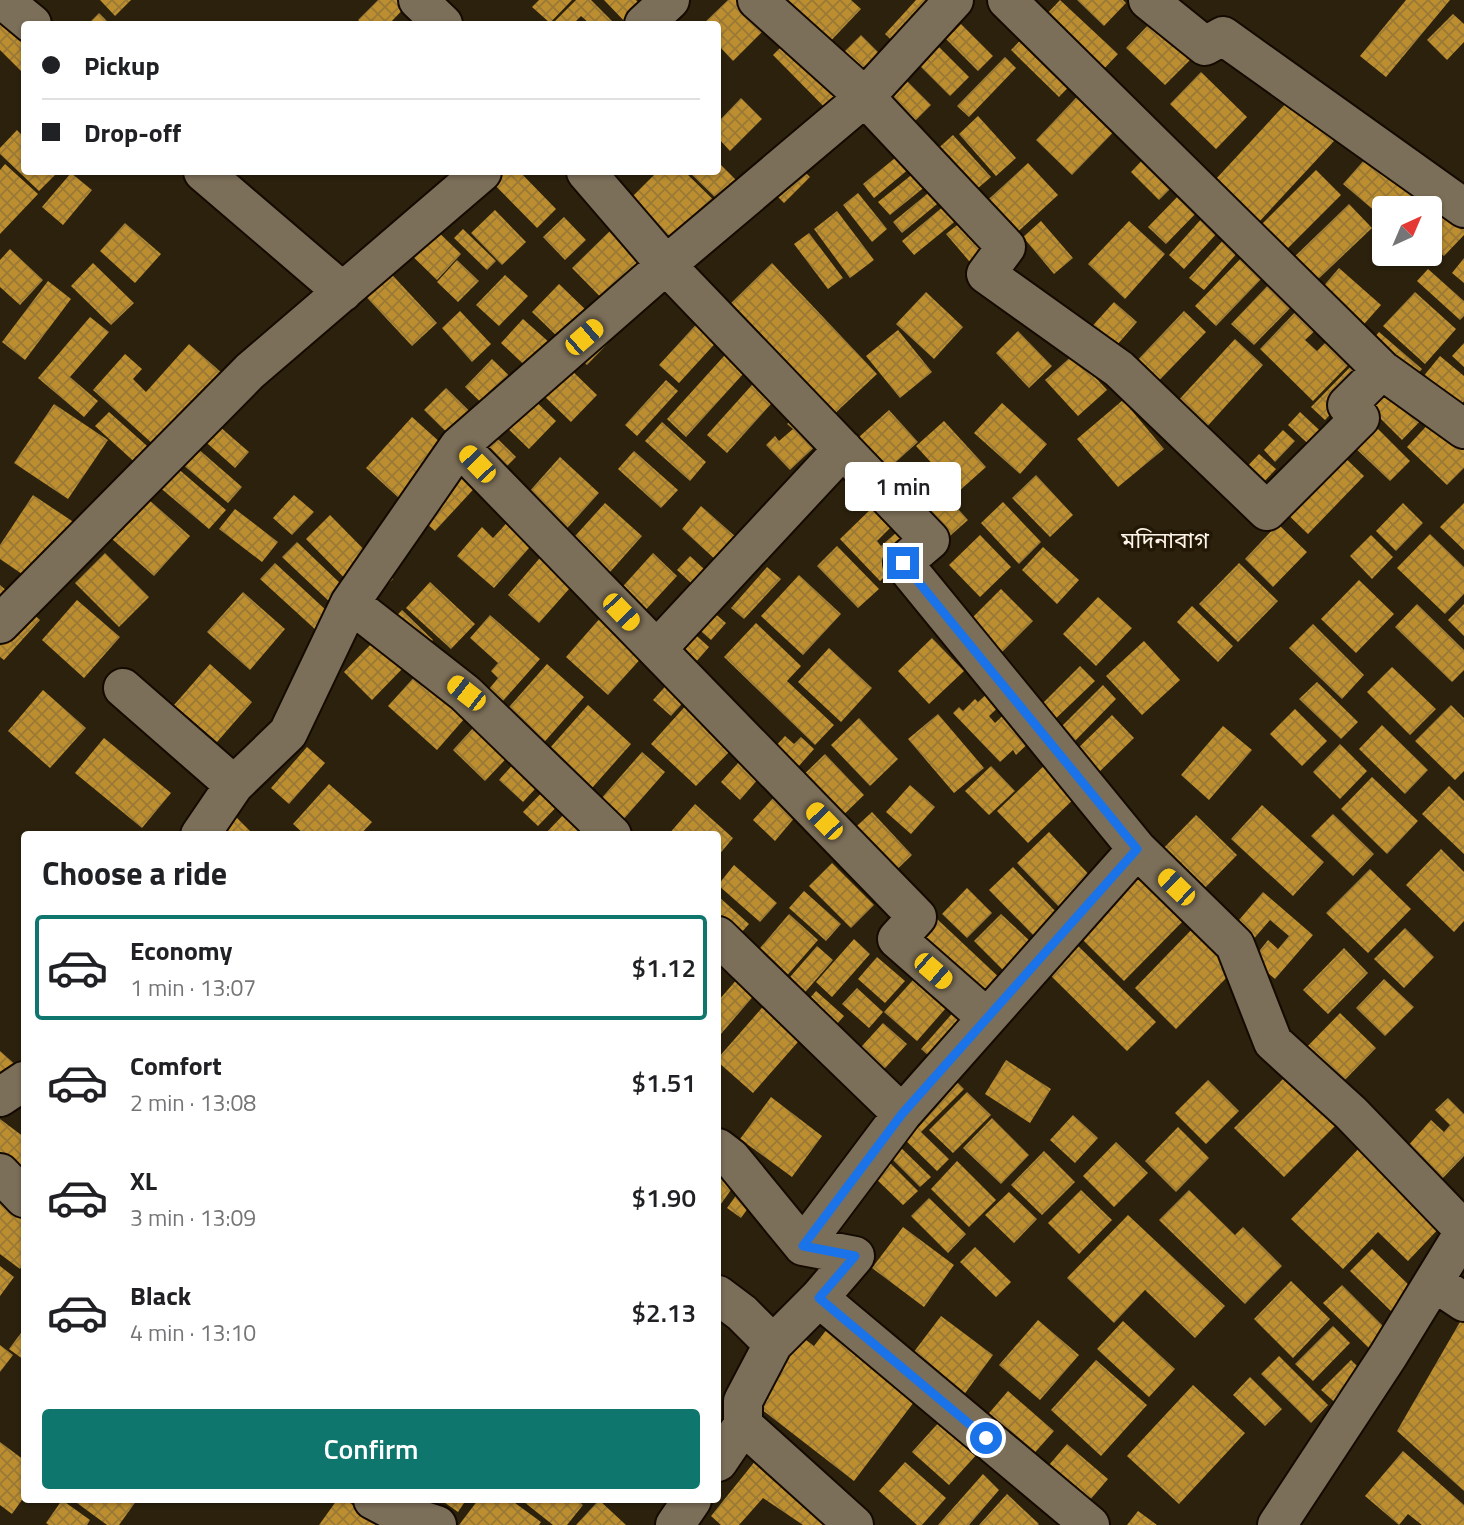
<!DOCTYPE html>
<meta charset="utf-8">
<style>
:root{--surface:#fff;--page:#f6f6f6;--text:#202124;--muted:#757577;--line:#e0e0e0;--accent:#0f766e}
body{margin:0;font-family:"Titillium Web","Noto Sans Bengali",sans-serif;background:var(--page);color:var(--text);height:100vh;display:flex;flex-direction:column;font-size:26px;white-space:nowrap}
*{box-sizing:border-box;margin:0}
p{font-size:23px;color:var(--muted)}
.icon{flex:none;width:38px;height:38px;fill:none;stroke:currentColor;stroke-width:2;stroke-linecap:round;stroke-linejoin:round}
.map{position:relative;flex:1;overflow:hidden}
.details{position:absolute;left:21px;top:831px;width:700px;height:672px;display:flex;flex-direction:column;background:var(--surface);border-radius:7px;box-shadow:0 2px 5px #0004}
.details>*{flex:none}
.guide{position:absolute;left:21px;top:21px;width:700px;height:154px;border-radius:7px;box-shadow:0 2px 5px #0004;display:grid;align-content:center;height:154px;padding:0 21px;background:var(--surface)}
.needle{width:46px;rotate:44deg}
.fabs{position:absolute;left:1372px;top:196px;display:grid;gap:14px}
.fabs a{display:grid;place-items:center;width:70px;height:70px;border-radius:7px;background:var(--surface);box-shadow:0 2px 5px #0004;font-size:35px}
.end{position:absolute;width:32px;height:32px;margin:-16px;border:9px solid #1a73e8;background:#fff;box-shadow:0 0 0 4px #fff}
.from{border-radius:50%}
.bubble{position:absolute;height:49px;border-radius:7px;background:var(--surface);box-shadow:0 2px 5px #0004;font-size:23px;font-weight:600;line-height:49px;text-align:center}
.car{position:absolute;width:21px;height:42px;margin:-21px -10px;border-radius:9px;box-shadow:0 0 5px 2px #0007;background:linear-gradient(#f5c518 24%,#345 0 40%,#f5c518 0 76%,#345 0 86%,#f5c518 0)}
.guide b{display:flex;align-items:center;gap:24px;height:66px;font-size:26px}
.guide b+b{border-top:2px solid var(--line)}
.guide i{width:18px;height:18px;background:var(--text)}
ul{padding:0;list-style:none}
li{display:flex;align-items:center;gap:21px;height:105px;margin:0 14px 10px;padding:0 7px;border:4px solid transparent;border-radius:7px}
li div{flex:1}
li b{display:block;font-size:26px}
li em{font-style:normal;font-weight:600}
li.active{border-color:var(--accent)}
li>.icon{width:63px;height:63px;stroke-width:1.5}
h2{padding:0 21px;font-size:32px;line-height:84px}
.action{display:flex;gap:14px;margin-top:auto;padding:14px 21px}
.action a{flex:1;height:80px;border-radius:7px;background:var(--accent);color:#fff;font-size:28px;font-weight:600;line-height:80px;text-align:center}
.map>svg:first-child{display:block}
.building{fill:url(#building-cross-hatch)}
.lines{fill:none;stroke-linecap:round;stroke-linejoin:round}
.minor-casing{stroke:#140a00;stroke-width:42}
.minor{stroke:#7c6f59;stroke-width:38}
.route{stroke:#1a73e8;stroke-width:9}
.labels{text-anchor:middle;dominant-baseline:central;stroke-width:7;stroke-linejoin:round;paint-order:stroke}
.quarter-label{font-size:23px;fill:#fbf3e7;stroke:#221704}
</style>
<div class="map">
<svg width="1464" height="1525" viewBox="0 0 1464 1525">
<defs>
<pattern id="building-cross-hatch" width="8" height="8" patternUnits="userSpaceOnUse" patternTransform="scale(1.75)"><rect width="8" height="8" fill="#bc8e30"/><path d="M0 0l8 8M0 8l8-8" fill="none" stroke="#9a7936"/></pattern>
</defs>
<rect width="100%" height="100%" fill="#2b210c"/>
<path class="building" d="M0,0L24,24V74L0,50Z
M100,0H131L115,16Z
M378,0H412L389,24H363L358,20Z
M539,0H572L550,23L532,7Z
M576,0H591L615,24H590L581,16L576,21L579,24H552Z
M604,0H636L646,11L627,24Z
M728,0H744L769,25L733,61L718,45V24H703Z
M782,0H851L861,9L823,49Z
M916,0H937L905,53L885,34Z
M1060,0L1118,54L1099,74L1042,19Z
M1077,0H1123L1126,3L1104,26Z
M1406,0H1450L1386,77L1360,56Z
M99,13L110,24H88Z
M1453,14L1464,24V42L1447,60L1427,40Z
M1154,19L1193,57L1165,85L1126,48Z
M961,24L993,56L978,71L946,39Z
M1033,27L1081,74L1059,97L1011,50Z
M861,35L931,105L910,126L840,56Z
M791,37L858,104L840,123L773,55Z
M934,42L969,77L950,96L915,61Z
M1005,57L1016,68L969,117L957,106Z
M1201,72L1247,117L1216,149L1170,104Z
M1092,81L1129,116L1072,175L1036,140Z
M741,98L762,119L730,151L718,138V122Z
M1289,100L1334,141L1259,222L1215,180Z
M978,116L1016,158L996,176L959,134Z
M17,130L24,137V172H58L39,191L0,154V148Z
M953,135L991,177L971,194L933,153Z
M910,146L921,159L874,198L863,184Z
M782,150L810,177L784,203L756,175Z
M1373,150L1426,196L1415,208H1384V219L1343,184Z
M1144,158L1173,186L1159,200L1131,172Z
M718,162L745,189L726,208L689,172H718Z
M1028,163L1058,195L1009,240L979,208Z
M5,164L38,194L0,234V170Z
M925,164L937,177L890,215L878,202Z
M1316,170L1341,195L1281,255L1256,230Z
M493,172H520L556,209L537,228L487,177Z
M657,172H685L734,220L685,268L623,206Z
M71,173L92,190L63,225L42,207Z
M939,184L948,195L902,233L893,222Z
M1183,191L1201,208L1166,244L1148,227Z
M858,193L887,229L872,242L843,205Z
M1442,198L1464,219V235L1444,256L1430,243V212Z
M951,200L963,215L914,255L902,241Z
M1349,204L1372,228L1312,285L1289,262Z
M495,210L526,242L502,265L471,233Z
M837,211L874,260L850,278L814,229Z
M1204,216L1220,230L1184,269L1169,255Z
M564,217L586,240L565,260L543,237Z
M966,218L994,252L975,268L946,234Z
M1041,221L1073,258L1054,274L1023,237Z
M1129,221L1165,254L1125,299L1088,264Z
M428,222L461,254L437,280L403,247Z
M125,223L161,254L135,283L100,251Z
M613,228L669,285L628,325L572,268Z
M463,229L496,261L487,270L454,238Z
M809,233L843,278L828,289L794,244Z
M1226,237L1240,250L1204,290L1189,278Z
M10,249L43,280L20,305L0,287V260Z
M1245,254L1266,274L1216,326L1195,306Z
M1464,258V283L1452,273Z
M457,260L479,281L458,302L437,282Z
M93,263L134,303L111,325L71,286Z
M772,263L877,374L830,418L726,308Z
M382,264L437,323L412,346L357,287Z
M1339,268L1381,305L1357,332L1315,296Z
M1428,269L1464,301V316L1460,320L1417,281Z
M505,275L528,296L499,326L476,305Z
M1274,279L1297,301L1254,345L1231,324Z
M48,281L71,299L25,360L2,342Z
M559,284L614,337L587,365L532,312Z
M926,292L963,327L934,359L896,324Z
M1415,292L1456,329L1425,364L1383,326Z
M1114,302L1137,322L1110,353L1087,332Z
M712,307L732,325L679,383L659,365Z
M1299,308L1319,327L1305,340L1317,351L1330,338L1353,360L1313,401L1260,349Z
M460,311L491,344L472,362L442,328Z
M1184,311L1206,332L1151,389L1130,368Z
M90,317L109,332L70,377L98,401L84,417L38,378Z
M523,319L560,352L537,377L501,343Z
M898,330L932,372L900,398L866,356Z
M1018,331L1052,366L1029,388L996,353Z
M1379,332L1422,369L1410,383L1368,345Z
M1235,339L1263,365L1204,430L1175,404Z
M1464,343V367L1452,356Z
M189,344L231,381L199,417L188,406L154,445L93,390L125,354L142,369L133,379L146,392Z
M734,345L753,363L686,437L667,419Z
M1074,354L1107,390L1078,416L1045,380Z
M1440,356L1464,376V401L1455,413L1418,383Z
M492,359L556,421L529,449L465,387Z
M1357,360L1370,373L1325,420L1311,407Z
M567,366L597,395L571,422L541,393Z
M760,376L780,394L727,453L707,435Z
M1382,377L1424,417L1402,440L1361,399Z
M666,380L678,391L637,436L625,425Z
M446,388L516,457L494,479L424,410Z
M1123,400L1164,449L1118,487L1077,439Z
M1002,403L1047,444L1020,474L974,433Z
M54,404L108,440L68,499L14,463Z
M889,410L918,442L878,478L849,446Z
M109,412L155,453L141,468L95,426Z
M1300,412L1330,440L1318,453L1288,425Z
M798,413L823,439L790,470L766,445L775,436L779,441L793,429L787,424Z
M412,417L482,480L435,531L366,468Z
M1433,419L1464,450V468L1447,485L1407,447Z
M212,420L249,452L235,468L199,436Z
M944,421L986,467L958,492L916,446Z
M662,422L706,462L690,481L645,441Z
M1373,424L1410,461L1390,481L1352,445Z
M1283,430L1295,441L1275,462L1264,450Z
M189,441L242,487L228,503L175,458Z
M1337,450L1364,476L1308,534L1281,508Z
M634,451L678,490L661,508L618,469Z
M1259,454L1276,469L1257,489L1241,473Z
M560,457L599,493L560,536L521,501Z
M168,460L226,510L209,529L151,480Z
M927,474L968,520L942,543L900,498Z
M1036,475L1073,515L1050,537L1012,498Z
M33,495L87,531L47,591L0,559V545Z
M294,495L314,512L292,535L273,518Z
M148,499L190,536L154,576L112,539Z
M1003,502L1041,542L1019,564L981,523Z
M605,503L642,536L603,580L566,546Z
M1403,503L1423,523L1396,551L1376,531Z
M1464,503V550L1440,527Z
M701,506L763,561L742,584L682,529Z
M874,506L893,525L877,541L881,546L898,531L914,548L880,581L840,539Z
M235,509L278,542L262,562L219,529Z
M330,515L393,579L369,603L306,539Z
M512,517L537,539L494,588L457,556L482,527L493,538Z
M1278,524L1307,552L1273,587L1245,559Z
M1430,534L1464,567V594L1445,614L1397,568Z
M980,535L1011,567L980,597L949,565Z
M1371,535L1393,557L1372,579L1350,556Z
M297,542L364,606L350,621L282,557Z
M837,546L879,589L858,608L817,566Z
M1043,547L1079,580L1057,604L1022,570Z
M545,552L577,580L539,623L508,595Z
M105,553L149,597L119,627L75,583Z
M653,553L677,576L640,616L616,594Z
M690,556L730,593L717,607L677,570Z
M275,563L354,636L340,652L260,579Z
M1239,563L1278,601L1238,642L1199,604Z
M767,567L781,579L744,619L731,608Z
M799,575L841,614L803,655L761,616Z
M1359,580L1394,614L1356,653L1321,619Z
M430,582L475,624L451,649L406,608Z
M0,585L40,620L4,660L0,657Z
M1001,589L1033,621L995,659L963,627Z
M243,592L285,629L250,670L207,632Z
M696,597L726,623L711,640L681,614Z
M1098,597L1132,628L1096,666L1063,634Z
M77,600L120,637L84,678L42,640Z
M1417,604L1464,650V670L1452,682L1395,627Z
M1464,604V636L1448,620Z
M1192,606L1233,646L1218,662L1177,622Z
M402,610L433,640L418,655L388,625Z
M490,615L540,659L503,701L489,689L498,678L491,671L498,663L470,638Z
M601,617L644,655L608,695L566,657Z
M678,619L709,647L690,669L659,641Z
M756,623L801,666L787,681L834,725L815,745L724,657Z
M1313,624L1364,675L1342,699L1289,648Z
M932,638L964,671L929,704L898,671Z
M374,641L403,668L372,700L344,672Z
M1144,641L1180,680L1142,715L1106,676Z
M829,648L872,688L841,722L798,682Z
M210,664L252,702L217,742L174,705Z
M547,664L584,697L539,748L502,715Z
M1080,666L1095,681L1050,724L1036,710Z
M1392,667L1436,709L1410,735L1367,692Z
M417,674L465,718L437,750L388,706Z
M673,678L691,694L671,716L653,700Z
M1317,682L1358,722L1341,739L1299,699Z
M1103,685L1116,699L1071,745L1056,732Z
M994,687L1006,700L989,716L995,723L1012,707L1038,734L1016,755L1013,750L1000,762L953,713L959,707L963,711L975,699L978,702Z
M43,690L86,728L50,768L8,731Z
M690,701L734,747L696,786L651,744Z
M588,705L631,744L592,788L549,749Z
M1451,705L1464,718V771L1455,780L1415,741Z
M1295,709L1327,741L1302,766L1270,734Z
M938,714L984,768L954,793L908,739Z
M485,715L518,746L485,781L453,750Z
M1112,715L1134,738L1095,776L1073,753Z
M859,718L898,759L870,786L831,745Z
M1382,725L1428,770L1405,794L1359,749Z
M1223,726L1252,750L1209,800L1181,775Z
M785,736L794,744L801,737L814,749L790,776L773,749Z
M104,738L171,793L142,828L75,773Z
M1340,744L1367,771L1340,799L1313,772Z
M307,747L325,763L289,804L271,788Z
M524,752L548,775L523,802L499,780Z
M642,752L665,772L622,821L599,801Z
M746,754L765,771L740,800L721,782Z
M825,754L864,795L833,825L794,784Z
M1049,761L1080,793L1028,843L997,811Z
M991,766L1015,791L989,815L965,791Z
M1372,777L1418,821L1387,854L1341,809Z
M553,781L568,795L538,826L523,812Z
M329,784L372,822L360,835H305L293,824Z
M910,785L935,807L911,834L886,812Z
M1449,786L1464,801V854L1422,814Z
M774,797L796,816L775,841L753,820Z
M695,804L733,838L718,856V835H668Z
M1262,805L1324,862L1293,896L1231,839Z
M567,811L584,828L577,835H544Z
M231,812L254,835H208Z
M872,812L912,855L887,879L846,836Z
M1333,814L1374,854L1353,876L1311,836Z
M1196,815L1237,855L1197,896L1156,856Z
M1049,832L1095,881L1063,911L1017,863Z
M1441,849L1464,872V921L1454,932L1406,885Z
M832,863L874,905L851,928L809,886Z
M734,865L777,903L760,922L718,885Z
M1013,867L1059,915L1035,937L989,890Z
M1370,869L1411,909L1368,953L1326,913Z
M1139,872L1186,918L1124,981L1078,935Z
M967,888L992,913L967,938L942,914Z
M804,891L841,924L826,941L789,908Z
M1263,892L1313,935L1275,979L1241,950L1257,954L1268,940L1278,949L1289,936L1270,920L1251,942L1233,927Z
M718,896L749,924L740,934L718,914Z
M789,914L818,940L783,980L754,955Z
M1001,914L1031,942L1003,970L974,941Z
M936,918L1004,982L982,1006L913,942Z
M1196,925L1238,966L1176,1029L1135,988Z
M1405,928L1434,957L1404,988L1374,959Z
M854,939L870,954L832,997L816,982Z
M1076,944L1156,1022L1127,1051L1047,972Z
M817,946L833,960L800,998L784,984Z
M1344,948L1368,973L1328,1014L1303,990Z
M877,957L905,981L885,1003L858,979Z
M739,977L757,992L721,1034L718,1031V1001Z
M1384,979L1414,1007L1385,1036L1356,1008Z
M913,980L946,1008L917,1041L884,1012Z
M857,988L883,1012L869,1028L842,1004Z
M816,991L844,1016L830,1032L802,1007Z
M768,1001L805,1034L753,1093L718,1062V1058Z
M957,1008L975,1024L939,1065L921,1049Z
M1340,1013L1376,1048L1337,1088L1301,1053Z
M883,1023L907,1044L876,1078L852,1057Z
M0,1051L17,1066L0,1085Z
M1006,1060L1051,1089L1030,1123L985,1094Z
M1295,1067L1345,1116L1284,1177L1234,1128Z
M949,1074L964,1089L921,1132L949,1159L937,1171L894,1129Z
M1208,1080L1239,1111L1206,1144L1175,1113Z
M967,1092L991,1115L953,1153L929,1130Z
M771,1097L822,1136L792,1177L740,1139Z
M1448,1098L1464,1114V1156L1441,1180L1406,1148L1431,1120L1444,1132L1450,1125L1435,1110Z
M1073,1115L1098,1138L1075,1163L1050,1140Z
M992,1118L1029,1155L1001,1184L963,1148Z
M0,1119L24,1137V1168L9,1189L0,1182Z
M1178,1127L1209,1158L1176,1192L1145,1161Z
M1366,1141L1444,1223L1408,1261L1378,1232L1343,1269L1291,1219Z
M895,1142L931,1177L920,1187L885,1152Z
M1116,1142L1148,1173L1114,1207L1083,1176Z
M1044,1151L1075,1182L1042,1215L1011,1185Z
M884,1157L918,1191L903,1205L870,1173Z
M957,1161L996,1200L969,1227L931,1189Z
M718,1169L736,1183L718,1208Z
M742,1187L756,1197L741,1218L727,1208Z
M0,1190L24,1208V1263L20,1269L0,1254Z
M1081,1190L1112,1220L1079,1254L1048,1223Z
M1189,1190L1235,1235L1243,1227L1282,1266L1245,1304L1159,1220Z
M1009,1192L1037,1219L1014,1243L985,1215Z
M929,1198L966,1234L948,1253L911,1216Z
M1128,1215L1225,1306L1195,1338L1145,1290L1114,1323L1067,1278Z
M903,1227L954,1265L924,1307L872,1268Z
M975,1247L1011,1282L996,1297L960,1262Z
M1372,1249L1416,1292L1394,1314L1350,1271Z
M0,1266L14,1277L0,1296Z
M1291,1281L1330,1319L1293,1358L1254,1319Z
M1342,1285L1387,1330L1369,1348L1323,1303Z
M1464,1315V1491L1397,1431Z
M941,1316L993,1355L963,1396L910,1357Z
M1038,1320L1079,1355L1040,1400L999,1365Z
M1123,1321L1175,1369L1149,1397L1097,1349Z
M1333,1326L1350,1343L1313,1381L1295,1364Z
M24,1329V1360L9,1349Z
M827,1329L917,1398L854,1481L752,1402L802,1337L814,1346Z
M0,1345L13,1355L0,1372Z
M1279,1356L1328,1405L1311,1423L1261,1374Z
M1096,1360L1147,1405L1101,1456L1051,1410Z
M1351,1360L1368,1377L1339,1406L1321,1390Z
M1250,1377L1282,1409L1265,1426L1233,1395Z
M1193,1385L1245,1433L1179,1504L1127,1456Z
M1008,1391L1054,1431L1029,1459L984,1419Z
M941,1420L978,1453L949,1485L912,1452Z
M0,1442L24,1460V1497L12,1514L0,1505Z
M1067,1444L1108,1479L1084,1507L1043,1472Z
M1403,1451L1464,1505V1525H1422L1408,1514L1399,1525L1365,1496Z
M756,1460L831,1525H803L763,1498L739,1525H721L711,1516Z
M905,1462L946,1498L922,1525H917L879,1491Z
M983,1474L999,1490L969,1525H938Z
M1007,1494L1039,1524L1038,1525H979Z
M62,1500L90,1520L87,1525H49L46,1523Z
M73,1500H137L119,1525H107Z
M337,1500H346L380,1525H319Z
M441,1500H466L458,1512Z
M478,1500H511L541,1522L539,1525H459Z
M526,1500H577L583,1505L567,1525H553L524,1502Z
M599,1500L626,1525H576Z
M1138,1511L1157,1525H1127Z"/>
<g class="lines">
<defs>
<path id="minor" d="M3,0L32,24
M418,0L443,24
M757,0L865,97L1006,247L986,274L1119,369L1267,511L1360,418L1347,405L1382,370
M1007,0L1382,370L1464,429
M1148,0L1205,46L1223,36L1464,208
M644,24L670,0
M203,172L343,292
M586,172L666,265L930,540L903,563L1137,849
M459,446L666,265L865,97L954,0
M0,624L250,371L482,172
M657,649L843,449
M123,688L234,785
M200,835L234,785L288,733L350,603
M612,835L465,693L350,603L459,446L917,917L897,939L987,1018
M718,936L902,1114L1137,849L1235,945L1273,1042L1351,1113L1464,1230
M0,1097L24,1081
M718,1148L731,1158L803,1246L855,1256L819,1298L1090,1525
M0,1173L24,1198
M803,1246L902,1114
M1434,1282L1464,1302
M718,1295L742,1313L773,1344L743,1401V1425
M773,1344L819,1298
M718,1462L743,1425L854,1525
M373,1500L396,1512L437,1525
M675,1525L692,1500
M1277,1525L1388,1356L1464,1232"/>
</defs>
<use href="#minor" class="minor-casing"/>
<use href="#minor" class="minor"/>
</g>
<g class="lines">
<path class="route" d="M903,563L1137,849L902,1114L803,1246L855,1256L819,1298L986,1438"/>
</g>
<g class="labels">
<g class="quarter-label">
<text x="1165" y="539">মদিনাবাগ</text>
</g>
</g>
</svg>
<div class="fabs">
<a><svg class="needle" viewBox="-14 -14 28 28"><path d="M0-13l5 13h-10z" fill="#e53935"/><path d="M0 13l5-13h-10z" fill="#757577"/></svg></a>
</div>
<i class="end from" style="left:986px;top:1438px"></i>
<i class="end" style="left:903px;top:563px"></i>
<div class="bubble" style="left:845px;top:462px;width:116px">1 min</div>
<i class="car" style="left:584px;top:337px;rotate:49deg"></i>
<i class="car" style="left:477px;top:464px;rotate:316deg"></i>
<i class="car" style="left:621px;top:612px;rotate:136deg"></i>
<i class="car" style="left:466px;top:693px;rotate:308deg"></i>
<i class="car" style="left:824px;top:821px;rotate:316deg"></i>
<i class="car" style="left:1176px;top:887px;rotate:314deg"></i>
<i class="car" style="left:933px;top:971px;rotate:131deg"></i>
<div class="guide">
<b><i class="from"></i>Pickup</b>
<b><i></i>Drop-off</b>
</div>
<section class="details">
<h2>Choose a ride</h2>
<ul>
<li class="active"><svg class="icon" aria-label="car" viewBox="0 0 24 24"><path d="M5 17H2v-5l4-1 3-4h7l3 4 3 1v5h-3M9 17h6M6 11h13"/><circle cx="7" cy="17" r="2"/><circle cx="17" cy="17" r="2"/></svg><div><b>Economy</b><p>1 min · 13:07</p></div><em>$1.12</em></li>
<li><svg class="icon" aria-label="car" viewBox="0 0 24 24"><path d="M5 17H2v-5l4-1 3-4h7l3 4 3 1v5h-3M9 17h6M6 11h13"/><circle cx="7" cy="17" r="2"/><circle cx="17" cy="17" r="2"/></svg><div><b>Comfort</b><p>2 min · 13:08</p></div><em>$1.51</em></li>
<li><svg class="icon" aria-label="car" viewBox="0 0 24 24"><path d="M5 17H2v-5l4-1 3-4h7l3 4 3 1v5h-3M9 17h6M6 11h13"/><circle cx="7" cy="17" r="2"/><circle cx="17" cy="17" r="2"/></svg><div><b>XL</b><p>3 min · 13:09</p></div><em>$1.90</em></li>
<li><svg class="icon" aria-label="car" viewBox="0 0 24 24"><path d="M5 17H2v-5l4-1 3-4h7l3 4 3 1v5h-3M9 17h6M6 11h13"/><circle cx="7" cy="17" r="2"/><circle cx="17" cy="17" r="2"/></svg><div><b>Black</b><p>4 min · 13:10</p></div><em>$2.13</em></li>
</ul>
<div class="action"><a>Confirm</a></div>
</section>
</div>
